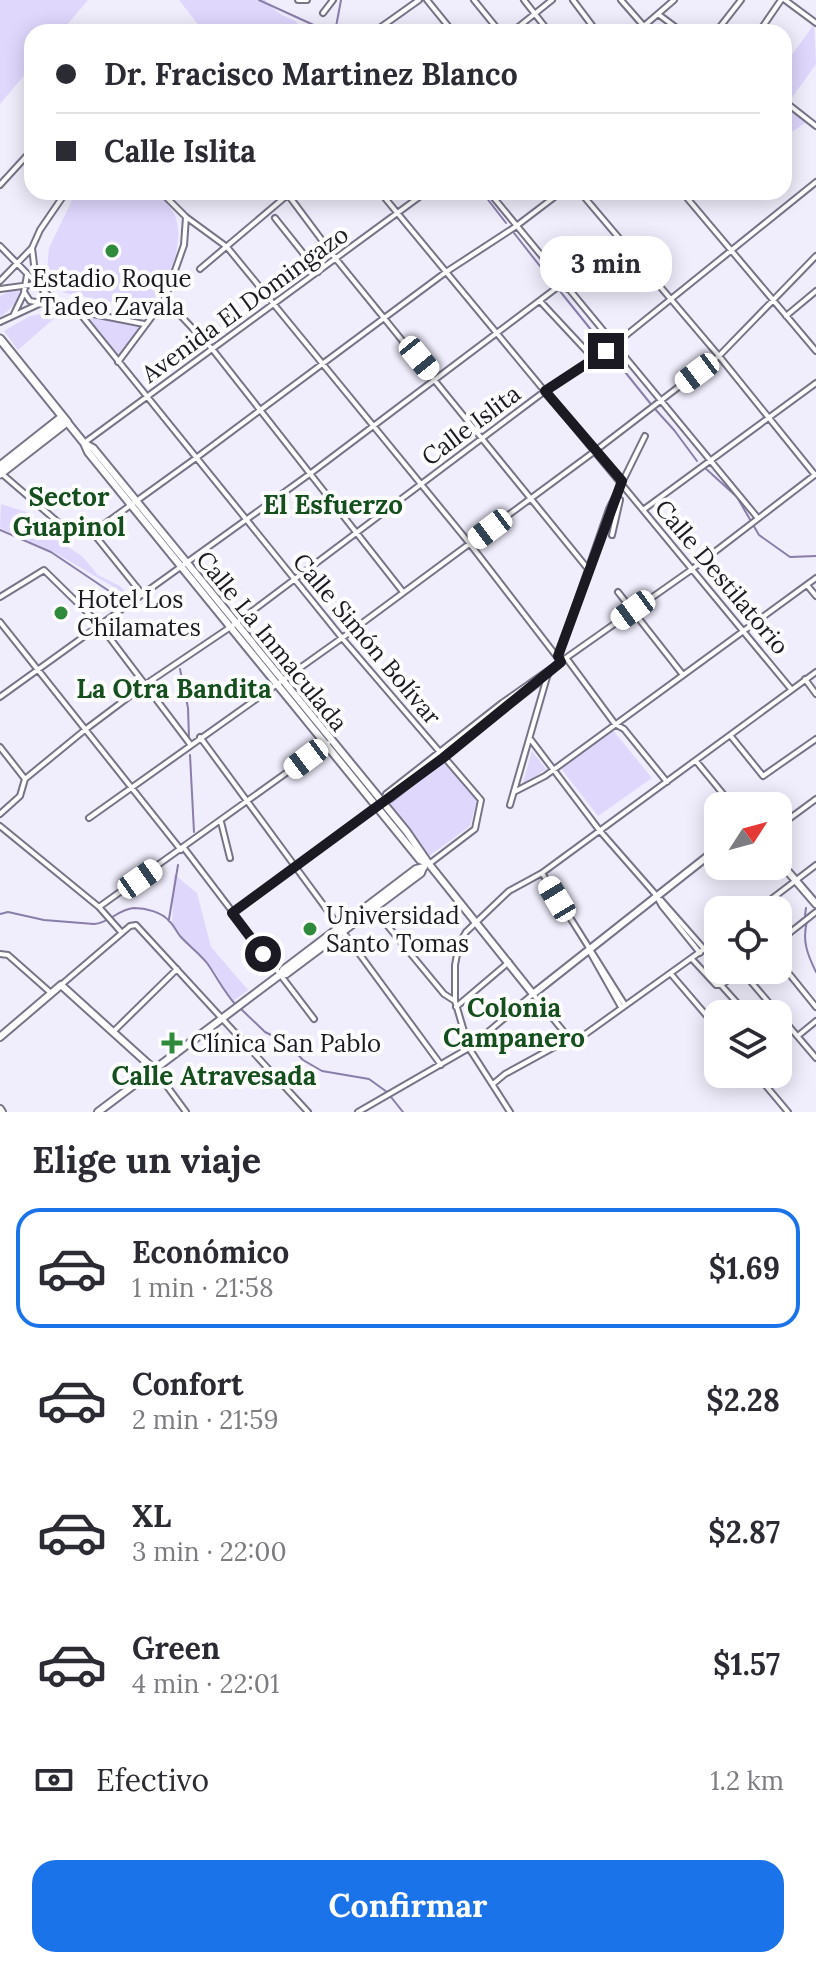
<!DOCTYPE html>
<html lang="es">
<meta charset="utf-8">
<style>
:root{--surface:#fff;--page:#f7f7f7;--text:#2b2b33;--muted:#7c7c81;--line:#e1e1e2;--accent:#1a73e8}
body{margin:0;font-family:Lora,serif;background:var(--page);color:var(--text);height:100vh;display:flex;flex-direction:column;font-size:30px;white-space:nowrap}
*{box-sizing:border-box;margin:0}
p{font-size:26px;color:var(--muted)}
.icon{flex:none;width:44px;height:44px;fill:none;stroke:currentColor;stroke-width:2;stroke-linecap:round;stroke-linejoin:round}
.map{position:relative;height:1112px;overflow:hidden}
.drawer{display:flex;flex-direction:column;background:var(--surface);flex:1}
.drawer>*{flex:none}
.hud{position:absolute;left:24px;top:24px;width:768px;height:176px;border-radius:24px;box-shadow:0 4px 20px #0003;display:grid;align-content:center;height:176px;padding:0 32px;background:var(--surface)}
.needle{width:52px;rotate:54deg}
.controls{position:absolute;left:704px;top:792px;display:grid;gap:16px}
.controls a{display:grid;place-items:center;width:88px;height:88px;border-radius:16px;background:var(--surface);box-shadow:0 4px 20px #0003;font-size:40px}
.end{position:absolute;width:36px;height:36px;margin:-18px;border:10px solid #1b1921;background:#fff;box-shadow:0 0 0 4px #fff}
.from{border-radius:50%}
.bubble{position:absolute;height:56px;border-radius:24px;background:var(--surface);box-shadow:0 4px 20px #0003;font-size:26px;font-weight:700;line-height:56px;text-align:center}
.car{position:absolute;width:24px;height:48px;margin:-24px -12px;border-radius:10px;box-shadow:0 0 6px 2px #0007;background:linear-gradient(#fff 24%,#345 0 40%,#fff 0 76%,#345 0 86%,#fff 0)}
.hud b{display:flex;align-items:center;gap:28px;height:76px;font-size:30px}
.hud b+b{border-top:2px solid var(--line)}
.hud i{width:20px;height:20px;background:var(--text)}
ul{padding:0;list-style:none}
li{display:flex;align-items:center;gap:24px;height:120px;margin:0 16px 12px;padding:0 16px;border:4px solid transparent;border-radius:24px}
li div{flex:1}
li b{display:block;font-size:30px}
li em{font-style:normal;font-weight:700}
li.active{border-color:var(--accent)}
li>.icon{width:72px;height:72px;stroke-width:1.5}
h2{padding:0 32px;font-size:36px;line-height:96px}
.pay{display:flex;align-items:center;gap:20px;height:88px;padding:0 32px;font-size:30px}
.pay p{margin-inline-start:auto}
.action{display:flex;gap:16px;margin-top:auto;padding:16px 32px}
.action a{flex:1;height:92px;border-radius:24px;background:var(--accent);color:#fff;font-size:32px;font-weight:700;line-height:92px;text-align:center}
.map>svg:first-child{display:block}
.green{fill:#e0d7fd}
.lines{fill:none;stroke-linecap:round;stroke-linejoin:round}
.stream{stroke:#897daa;stroke-width:2}
.minor-casing{stroke:#787488;stroke-width:8}
.tertiary-casing{stroke:#787488;stroke-width:10}
.secondary-casing{stroke:#787488;stroke-width:10}
.trunk-casing{stroke:#787488;stroke-width:11}
.minor{stroke:#fff;stroke-width:4}
.tertiary{stroke:#fff;stroke-width:6}
.secondary{stroke:#fff;stroke-width:6}
.trunk{stroke:#fff;stroke-width:7}
.route{stroke:#1b1921;stroke-width:10}
.poi-dot{fill:#2f8a3c;stroke:#fdfdfd;stroke-width:3}
.labels{text-anchor:middle;dominant-baseline:central;stroke-width:8;stroke-linejoin:round;paint-order:stroke}
.poi-label{font-size:24px;fill:#1b1921;stroke:#fdfdfd;text-anchor:start}
.street-label{font-size:24px;fill:#1b1921;stroke:#fdfdfd}
.neighbourhood-label{font-size:26px;font-weight:bold;fill:#144f1d;stroke:#fdfdfd}
</style>
<div class="map">
<svg width="816" height="1112" viewBox="0 0 816 1112">
<rect width="100%" height="100%" fill="#f0edfc"/>
<path class="green" d="M0,0H88L61,32H32V66L0,104Z
M179,0H266L265,2L282,15L296,21L298,26L291,27L285,32H204Z
M814,24L816,64L789,102L784,98V66Z
M784,106L807,122L784,137Z
M76,192C93,192 137,188 150,193C201,210 173,284 145,308L65,293L54,285L50,288L41,274L47,271L49,248Z
M15,289L19,290C20,302 9,310 0,317V296Z
M78,311L139,327L118,361Z
M46,313L58,315L18,350L4,331L30,316Z
M1,504L26,512L37,528L82,556L98,575L120,586L129,596L52,551L0,528Z
M611,728L652,778L598,816L560,767Z
M532,751L546,769L522,786Z
M441,760L477,800L470,826L429,856L386,803Z
M174,874L197,893L211,947L248,990L232,1002L216,973L172,927Z"/>
<g class="lines">
<path class="stream" d="M259,0L329,32
M335,32L341,0
M482,192L506,223
M514,233L554,284
M559,290L650,403
M655,409L674,430L697,461
M704,467L737,497L759,535L790,557L816,556
M0,530L51,552L115,595
M180,669L188,708L189,738
M190,755L194,832
M0,914L8,912L44,920L94,924C110,923 118,909 134,908C145,908 162,912 169,921C174,925 176,931 180,936C189,946 199,953 207,963C217,977 224,992 236,1005
M805,915L806,908
M169,919L178,865
M807,921C802,940 807,954 816,972
M241,1009L265,1032L287,1043L303,1060L322,1071L369,1079L387,1092L403,1112"/>
<defs>
<path id="minor" d="M298,0H307
M427,0L453,32
M474,0L500,32
M524,0L549,32
M573,0L597,32
M621,0L649,32
M785,0L816,23
M323,13L333,0
M658,14L682,32
M374,32L419,0
M512,32L552,0
M637,32L674,0
M716,32L741,0
M759,32L781,0
M784,101L816,126
M0,185L32,150
M161,192L186,217L227,247L470,544L561,662
M286,192L336,259L588,569
M380,192L791,689
M489,192L757,517
M580,192L719,356L815,475
M682,192L816,351
M275,218L318,272
M0,246L54,301L78,311L144,324
M32,248L36,281
M200,269L291,192
M27,275L24,292L30,301L60,306
M0,281L32,248L40,230L66,192
M0,289L37,284
M568,289L626,246
M165,299L213,350L403,592
M540,301L594,359
M78,311L342,638L481,800L475,829L429,864
M14,314L24,293
M786,316L816,291
M0,322L39,304L44,292
M118,362L165,299L184,245L186,217
M84,443L426,192
M1,473L66,529L80,521L85,523L143,595
M643,510L816,383
M92,533L196,458L446,272L515,227L561,192
M612,535L620,500
M807,585L816,596
M618,592L683,675
M0,597L44,570L100,625L190,744
M0,622L181,850
M558,656L609,509L645,436
M567,659L615,724L624,729L667,782
M805,679L816,694
M0,697L311,473L563,283
M730,735L763,776L816,739
M200,737L441,1065
M531,740L600,831L656,895L662,906L700,953
M0,747L25,779
M696,761L733,806
M514,792L545,776L816,578
M383,801L386,794L502,703L691,570L816,474
M510,805L547,677
M0,814L20,796L25,779L86,729L146,684L235,624L545,391L614,345L816,182
M89,818L342,638L595,451L719,356L816,256
M221,822L230,858
M0,826L99,907L122,933
M778,827L816,799
M184,848L314,1019
M542,873L625,1005
M661,900L704,949
M99,907L328,743
M372,907L444,994L455,1001
M757,910L816,865
M232,913L383,801L390,799L548,675L550,670
M778,942L816,912
M590,952L621,1007
M0,954L8,955L51,993
M692,959L716,985H721L742,970
M778,960L816,1007
M741,970L816,1058
M671,974L718,1029
M61,985L130,926L136,925L308,1112
M721,985L747,1014
M456,1007L509,962
M113,1032L177,969
M799,1035L816,1021
M155,1070L186,1112
M756,1074L788,1112
M493,1084L505,1074L569,1039
M358,1112L469,1048L533,994L573,1043L718,939
M510,1112L469,1048L455,1001V965L459,944L466,932L509,891L542,873L816,672"/>
<path id="tertiary" d="M281,974L283,970L416,869L424,867
M0,1037L61,985L155,1070
M0,1109L2,1112
M98,1112L281,974H286L421,873L423,868"/>
<path id="secondary" d="M67,422L84,443L88,452L420,860L429,864
M84,443L93,448L407,832L429,864L533,994L718,848
M778,860L816,904"/>
<path id="trunk" d="M0,339L67,422L0,474
M0,466L62,417"/>
</defs>
<use href="#minor" class="minor-casing"/>
<use href="#tertiary" class="tertiary-casing"/>
<use href="#secondary" class="secondary-casing"/>
<use href="#trunk" class="trunk-casing"/>
<use href="#minor" class="minor"/>
<use href="#tertiary" class="tertiary"/>
<use href="#secondary" class="secondary"/>
<use href="#trunk" class="trunk"/>
</g>
<g class="lines">
<path class="route" d="M263,954L232,913L443,758L561,662L558,656L622,481L545,391L606,351"/>
</g>
<g class="poi-dot">
<circle cx="112" cy="251" r="8"/>
<circle cx="61" cy="613" r="8"/>
<circle cx="310" cy="929" r="8"/>
<path d="M168 1031h8v8h8v8h-8v8h-8v-8h-8v-8h8z"/>
</g>
<g class="labels">
<g class="poi-label">
<text x="112" y="278" text-anchor="middle">Estadio Roque<tspan x="112" dy="28">Tadeo Zavala</tspan></text>
<text x="77" y="599">Hotel Los<tspan x="77" dy="28">Chilamates</tspan></text>
<text x="326" y="915">Universidad<tspan x="326" dy="28">Santo Tomas</tspan></text>
<text x="190" y="1043">Clínica San Pablo</text>
</g>
<g class="street-label">
<text transform="translate(245 304) rotate(-36)">Avenida El Domingazo</text>
<text transform="translate(471 425) rotate(-37)">Calle Islita</text>
<text transform="translate(722 577) rotate(50)">Calle Destilatorio</text>
<text transform="translate(367 639) rotate(50)">Calle Simón Bolívar</text>
<text transform="translate(272 641) rotate(51)">Calle La Inmaculada</text>
</g>
<g class="neighbourhood-label">
<text x="69" y="496">Sector<tspan x="69" dy="30">Guapinol</tspan></text>
<text x="333" y="504">El Esfuerzo</text>
<text x="174" y="688">La Otra Bandita</text>
<text x="514" y="1007">Colonia<tspan x="514" dy="30">Campanero</tspan></text>
<text x="214" y="1075">Calle Atravesada</text>
</g>
</g>
</svg>
<div class="controls">
<a><svg class="needle" viewBox="-14 -14 28 28"><path d="M0-13l5 13h-10z" fill="#e53935"/><path d="M0 13l5-13h-10z" fill="#7c7c81"/></svg></a>
<a><svg class="icon" aria-label="locate" viewBox="0 0 24 24"><circle cx="12" cy="12" r="6"/><path d="M12 2v4M12 18v4M2 12h4M18 12h4"/></svg></a>
<a><svg class="icon" aria-label="layers" viewBox="0 0 24 24"><path d="M12 4l9 5-9 5-9-5zM3 14l9 5 9-5"/></svg></a>
</div>
<i class="end from" style="left:263px;top:954px"></i>
<i class="end" style="left:606px;top:351px"></i>
<div class="bubble" style="left:540px;top:236px;width:132px">3 min</div>
<i class="car" style="left:419px;top:358px;rotate:141deg"></i>
<i class="car" style="left:697px;top:373px;rotate:233deg"></i>
<i class="car" style="left:490px;top:529px;rotate:233deg"></i>
<i class="car" style="left:633px;top:610px;rotate:234deg"></i>
<i class="car" style="left:306px;top:759px;rotate:233deg"></i>
<i class="car" style="left:140px;top:879px;rotate:55deg"></i>
<i class="car" style="left:557px;top:899px;rotate:329deg"></i>
<div class="hud">
<b><i class="from"></i>Dr. Fracisco Martinez Blanco</b>
<b><i></i>Calle Islita</b>
</div>
</div>
<section class="drawer">
<h2>Elige un viaje</h2>
<ul>
<li class="active"><svg class="icon" aria-label="car" viewBox="0 0 24 24"><path d="M5 17H2v-5l4-1 3-4h7l3 4 3 1v5h-3M9 17h6M6 11h13"/><circle cx="7" cy="17" r="2"/><circle cx="17" cy="17" r="2"/></svg><div><b>Económico</b><p>1 min · 21:58</p></div><em>$1.69</em></li>
<li><svg class="icon" aria-label="car" viewBox="0 0 24 24"><path d="M5 17H2v-5l4-1 3-4h7l3 4 3 1v5h-3M9 17h6M6 11h13"/><circle cx="7" cy="17" r="2"/><circle cx="17" cy="17" r="2"/></svg><div><b>Confort</b><p>2 min · 21:59</p></div><em>$2.28</em></li>
<li><svg class="icon" aria-label="car" viewBox="0 0 24 24"><path d="M5 17H2v-5l4-1 3-4h7l3 4 3 1v5h-3M9 17h6M6 11h13"/><circle cx="7" cy="17" r="2"/><circle cx="17" cy="17" r="2"/></svg><div><b>XL</b><p>3 min · 22:00</p></div><em>$2.87</em></li>
<li><svg class="icon" aria-label="car" viewBox="0 0 24 24"><path d="M5 17H2v-5l4-1 3-4h7l3 4 3 1v5h-3M9 17h6M6 11h13"/><circle cx="7" cy="17" r="2"/><circle cx="17" cy="17" r="2"/></svg><div><b>Green</b><p>4 min · 22:01</p></div><em>$1.57</em></li>
</ul>
<div class="pay"><svg class="icon" aria-label="cash" viewBox="0 0 24 24"><path d="M3 7h18v10H3z"/><circle cx="12" cy="12" r="2"/></svg>Efectivo<p>1.2 km</p></div>
<div class="action"><a>Confirmar</a></div>
</section>
